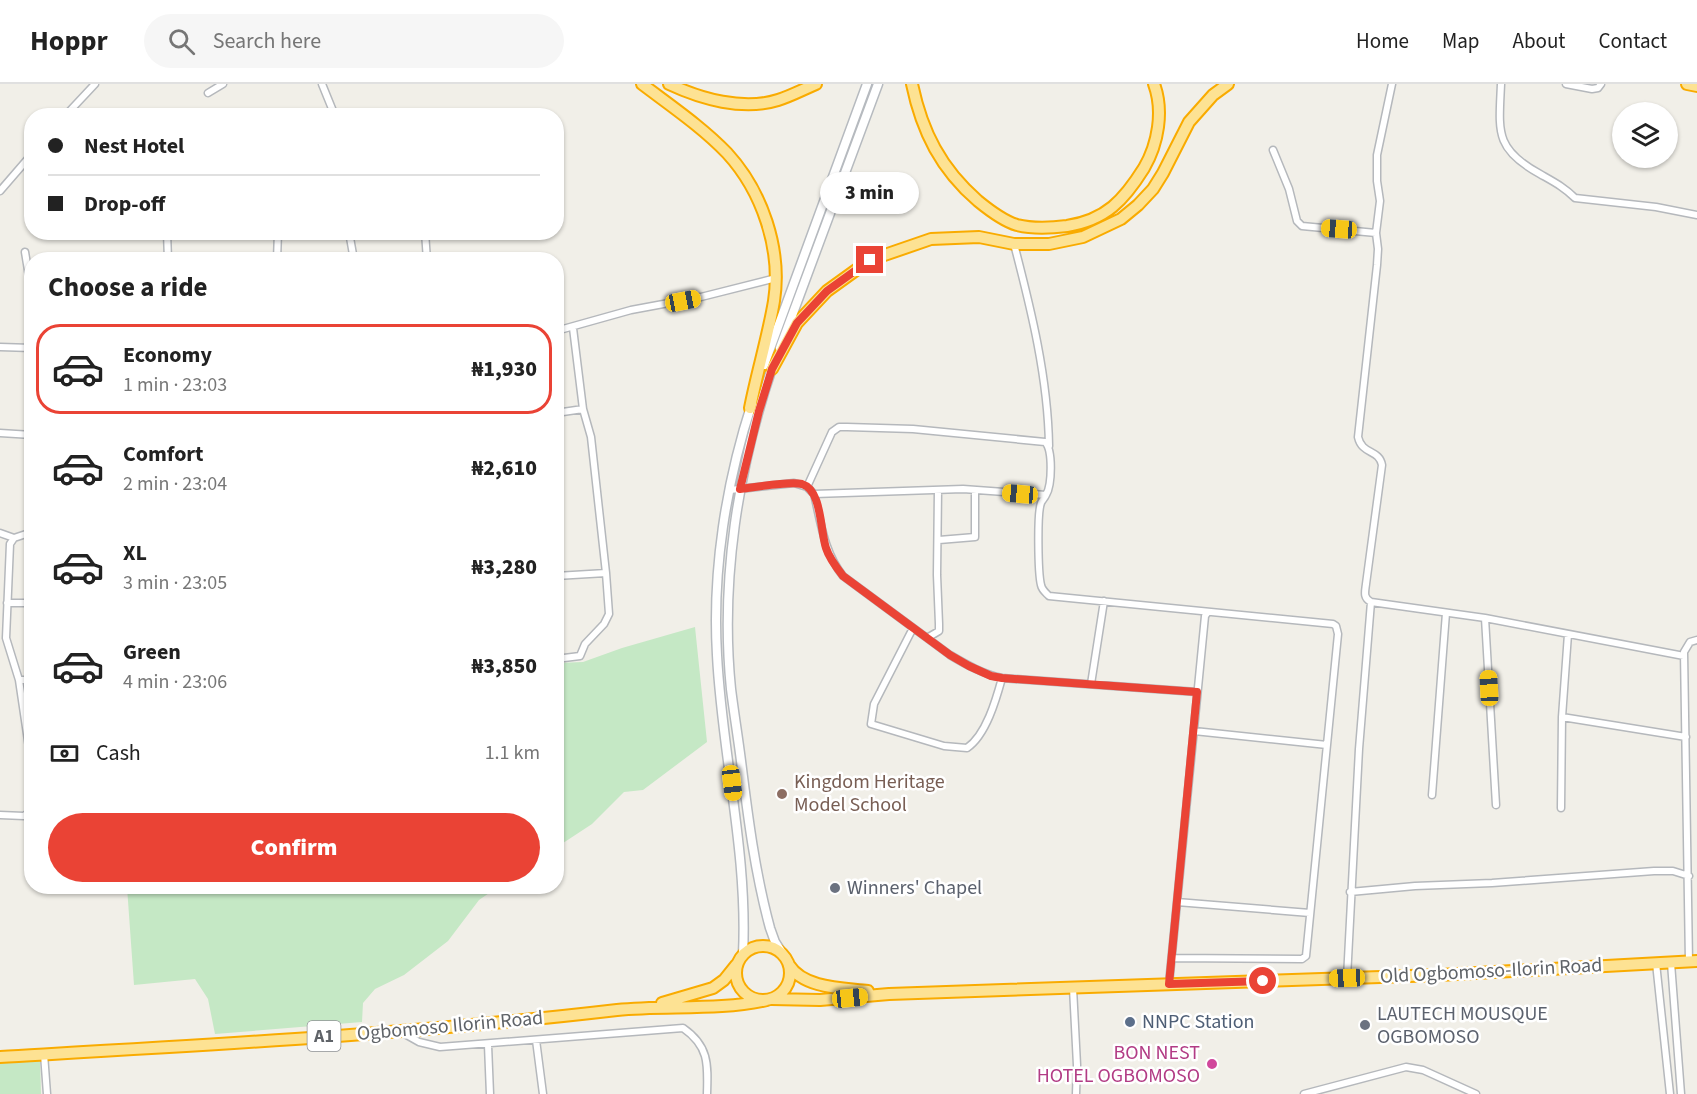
<!DOCTYPE html>
<meta charset="utf-8">
<style>
:root{--surface:#fff;--page:#f6f6f6;--text:#222;--muted:#767676;--line:#e0e0e0;--accent:#ea4335}
body{margin:0;font-family:"Source Sans 3",sans-serif;background:var(--page);color:var(--text);height:100vh;display:flex;flex-direction:column;font-size:22px;white-space:nowrap}
*{box-sizing:border-box;margin:0}
p{font-size:20px;color:var(--muted)}
.icon{flex:none;width:33px;height:33px;fill:none;stroke:currentColor;stroke-width:2;stroke-linecap:round;stroke-linejoin:round}
.map{position:relative;flex:1;overflow:hidden}
.panel{position:absolute;left:24px;top:168px;width:540px;height:642px;display:flex;flex-direction:column;background:var(--surface);border-radius:24px;box-shadow:0 2px 4px #0004}
.panel>*{flex:none}
.hud{position:absolute;left:24px;top:24px;width:540px;height:132px;border-radius:24px;box-shadow:0 2px 4px #0004;display:grid;align-content:center;height:132px;padding:0 24px;background:var(--surface)}
.controls{position:absolute;left:1612px;top:18px;display:grid;gap:12px}
.controls a{display:grid;place-items:center;width:66px;height:66px;border-radius:50%;background:var(--surface);box-shadow:0 2px 4px #0004;font-size:30px}
.end{position:absolute;width:27px;height:27px;margin:-14px;border:8px solid #ea4335;background:#fff;box-shadow:0 0 0 3px #fff}
.from{border-radius:50%}
.bubble{position:absolute;height:42px;border-radius:21px;background:var(--surface);box-shadow:0 2px 4px #0004;font-size:20px;font-weight:800;line-height:42px;text-align:center}
.car{position:absolute;width:18px;height:36px;margin:-18px -9px;border-radius:8px;box-shadow:0 0 4px 2px #0007;background:linear-gradient(#f5c518 24%,#345 0 40%,#f5c518 0 76%,#345 0 86%,#f5c518 0)}
.hud b{display:flex;align-items:center;gap:21px;height:57px;font-size:22px}
.hud b+b{border-top:2px solid var(--line)}
.hud i{width:15px;height:15px;background:var(--text)}
ul{padding:0;list-style:none}
li{display:flex;align-items:center;gap:18px;height:90px;margin:0 12px 9px;padding:0 12px;border:3px solid transparent;border-radius:24px}
li div{flex:1}
li b{display:block;font-size:22px}
li em{font-style:normal;font-weight:800}
li.selected{border-color:var(--accent)}
li>.icon{width:54px;height:54px;stroke-width:1.5}
h2{padding:0 24px;font-size:27px;line-height:72px}
.pay{display:flex;align-items:center;gap:15px;height:66px;padding:0 24px;font-size:22px}
.pay p{margin-inline-start:auto}
.primary-button{display:flex;gap:12px;margin-top:auto;padding:12px 24px}
.primary-button a{flex:1;height:69px;border-radius:36px;background:var(--accent);color:#fff;font-size:24px;font-weight:800;line-height:69px;text-align:center}
header{display:flex;align-items:center;gap:36px;box-sizing:border-box;height:84px;padding:0 30px;background:var(--surface);border-bottom:2px solid var(--line)}
header strong{font-size:28px}
nav{display:flex;gap:33px;margin-inline-start:auto;font-size:21px}
.search{width:420px;height:54px;background:var(--page);display:flex;align-items:center;gap:15px;box-sizing:border-box;padding:0 21px;border-radius:33px;color:var(--muted);font-size:22px}
.map>svg:first-child{display:block}
.green{fill:#c5e8c5}
.lines{fill:none;stroke-linecap:round;stroke-linejoin:round}
.street-casing{stroke:#b5b8bc;stroke-width:9}
.secondary-casing{stroke:#b6babf;stroke-width:11}
.highway-casing{stroke:#f9ab00;stroke-width:14}
.street{stroke:#fff;stroke-width:6}
.secondary{stroke:#fff;stroke-width:8}
.highway{stroke:#fde293;stroke-width:10}
.route{stroke:#ea4335;stroke-width:8}
.education-dot{fill:#8d6e63;stroke:#fff;stroke-width:2}
.worship-dot{fill:#6b7280;stroke:#fff;stroke-width:2}
.service-dot{fill:#5c6f8a;stroke:#fff;stroke-width:2}
.hotel-dot{fill:#d1479c;stroke:#fff;stroke-width:2}
.labels{text-anchor:middle;dominant-baseline:central;stroke-width:5;stroke-linejoin:round;paint-order:stroke}
.shield{fill:#fff;stroke:#8f9295;stroke-width:1.5}
.shield-label{font-size:18px;font-weight:bold;fill:#5f6368}
.education-label{font-size:20px;fill:#785e54;stroke:#fff;text-anchor:start}
.worship-label{font-size:20px;fill:#5b616d;stroke:#fff;text-anchor:start}
.street-label{font-size:20px;fill:#5f6368;stroke:#fff}
.service-label{font-size:20px;fill:#4e5e75;stroke:#fff;text-anchor:start}
.hotel-label{font-size:20px;fill:#b23c85;stroke:#fff;text-anchor:end}
</style>
<header>
<strong>Hoppr</strong>
<div class="search"><svg class="icon" aria-label="search" viewBox="0 0 24 24"><circle cx="10" cy="10" r="6"/><path d="M15 15l6 6"/></svg>Search here</div>
<nav><a>Home</a><a>Map</a><a>About</a><a>Contact</a></nav>
</header>
<div class="map">
<svg width="1697" height="1010" viewBox="0 0 1697 1010">
<rect width="100%" height="100%" fill="#f1efe8"/>
<path class="green" d="M695,543L707,658L643,706L624,708L592,740L557,763V579L583,578L622,564Z
M127,803V802L498,803L479,816L448,857L404,891L375,905L363,919L362,938L215,950L208,915L195,895L134,901Z
M40,976L41,1010H0V979Z"/>
<g class="lines">
<defs>
<path id="street" d="M322,0L335,32
M1392,0L1377,71V97L1380,117L1376,149L1378,165L1377,181L1358,353C1362,371 1379,365 1382,381L1366,500C1365,508 1363,514 1371,518L1485,534L1684,572
M1501,0C1499,47 1494,65 1540,90C1554,98 1564,103 1575,114L1656,123L1697,131
M1566,0L1592,5L1598,4L1601,0
M208,9L223,0
M65,32L95,0
M1273,66L1289,105L1297,137L1302,142L1376,149
M0,107L32,70
M167,148L168,176
M349,148L354,176
M425,148L427,176
M1014,160C1031,225 1048,294 1049,362
M25,168L32,211
M277,176L278,148
M556,247L631,226L701,213L776,194
M0,263L32,264
M556,329L583,325
M0,349L32,351
M807,403L832,348L839,343H847L913,345L1045,358C1053,366 1052,401 1046,411
M730,406L794,399L807,403L814,410L963,405L1046,411C1046,412 1041,418 1041,419C1037,429 1038,489 1041,501C1042,506 1045,508 1049,512L1333,540L1336,542L1338,550L1306,872L1302,875L1172,874
M814,410C821,439 824,468 843,492L950,571C967,581 983,590 1002,594L1197,608
M32,448L14,454L10,460L6,554L19,596L31,677L32,711
M0,449L14,454
M939,456L975,453V406
M556,492L606,489
M7,519H32
M1485,534L1496,721
M913,544L874,620L871,640L944,662L967,664C986,651 996,616 1002,594
M927,554L939,547V540L937,491L938,406
M556,575L580,572L585,560L604,540L609,530L606,489L591,353L583,325L573,244
M19,596H32
M1091,600L1104,517
M1562,633L1686,653
M1194,647L1327,661
M1432,711L1446,529
M1561,724L1562,633L1568,550
M0,731L24,732L32,726
M1350,808L1415,802L1492,799L1654,787H1673L1689,792
M1177,818L1310,829
M1689,878L1684,568L1690,558L1697,556
M1656,879L1670,1010
M1671,879L1681,1010
M1347,894L1359,665L1371,518
M1169,900L1205,532L1208,528
M1073,904L1077,981L1076,1010
M403,949L419,958L440,963L683,944C709,962 708,980 707,1010
M536,956L543,1010
M488,961L490,1010
M44,970L47,1010
M1304,1010L1406,983L1423,986L1476,1010"/>
<path id="secondary" d="M780,264L878,0
M764,281L867,0
M773,281C738,383 720,498 731,605C734,629 738,653 741,677C748,733 755,789 770,844L775,858L784,872
M743,870C748,769 722,671 717,571C712,487 726,399 752,319"/>
<path id="highway" d="M642,0C671,22 702,43 727,69C762,107 782,165 774,217C768,253 757,288 750,324
M669,0C701,15 743,27 778,16C791,12 804,5 816,0
M912,0C922,48 941,85 978,117C989,126 1003,137 1017,141C1033,145 1051,144 1067,142C1106,136 1124,116 1144,84C1158,60 1164,27 1154,0
M1687,0L1697,2
M772,285L797,239L827,207L870,176L931,155L979,153L1014,160H1049L1083,153L1121,135L1138,121L1153,105L1163,89L1189,38L1213,11L1228,0
M736 889a27 27 0 1 1 54 0a27 27 0 1 1-54 0Z
M789,881C804,905 844,904 868,907
M772,915L820,916L889,910L1439,891L1697,877
M662,919L713,904L724,896L736,881
M0,973C206,961 412,950 617,926C667,921 718,927 767,916"/>
</defs>
<use href="#street" class="street-casing"/>
<use href="#secondary" class="secondary-casing"/>
<use href="#highway" class="highway-casing"/>
<use href="#street" class="street"/>
<use href="#secondary" class="secondary"/>
<use href="#highway" class="highway"/>
</g>
<g class="lines">
<path class="route" d="M870,176L827,207L797,239L772,285L759,327L740,405C755,403 789,397 802,400C822,406 820,446 826,464C829,474 836,483 843,492L950,571L969,582L991,592L1002,594L1197,608L1169,900L1263,897"/>
</g>
<circle class="education-dot" cx="782" cy="710" r="6"/>
<g class="worship-dot">
<circle cx="835" cy="804" r="6"/>
<circle cx="1365" cy="941" r="6"/>
</g>
<circle class="service-dot" cx="1130" cy="938" r="6"/>
<circle class="hotel-dot" cx="1212" cy="980" r="6"/>
<g class="labels">
<rect class="shield" x="307.5" y="937" width="33" height="30" rx="4.5"/>
<g class="shield-label">
<text x="324" y="952">A1</text>
</g>
<g class="education-label">
<text x="794" y="698">Kingdom Heritage<tspan x="794" dy="23">Model School</tspan></text>
</g>
<g class="worship-label">
<text x="847" y="804">Winners' Chapel</text>
<text x="1377" y="930">LAUTECH MOUSQUE<tspan x="1377" dy="23">OGBOMOSO</tspan></text>
</g>
<g class="street-label">
<text transform="translate(1491 887) rotate(-3)">Old Ogbomoso-Ilorin Road</text>
<text transform="translate(450 942) rotate(-5)">Ogbomoso Ilorin Road</text>
</g>
<g class="service-label">
<text x="1142" y="938">NNPC Station</text>
</g>
<g class="hotel-label">
<text x="1200" y="969">BON NEST<tspan x="1200" dy="23">HOTEL OGBOMOSO</tspan></text>
</g>
</g>
</svg>
<div class="controls">
<a><svg class="icon" aria-label="layers" viewBox="0 0 24 24"><path d="M12 4l9 5-9 5-9-5zM3 14l9 5 9-5"/></svg></a>
</div>
<i class="end from" style="left:1263px;top:897px"></i>
<i class="end" style="left:870px;top:176px"></i>
<div class="bubble" style="left:820px;top:88px;width:99px">3 min</div>
<i class="car" style="left:1339px;top:145px;rotate:274deg"></i>
<i class="car" style="left:683px;top:217px;rotate:79deg"></i>
<i class="car" style="left:1020px;top:410px;rotate:275deg"></i>
<i class="car" style="left:1489px;top:604px;rotate:357deg"></i>
<i class="car" style="left:732px;top:699px;rotate:173deg"></i>
<i class="car" style="left:1347px;top:894px;rotate:268deg"></i>
<i class="car" style="left:850px;top:914px;rotate:84deg"></i>
<div class="hud">
<b><i class="from"></i>Nest Hotel</b>
<b><i></i>Drop-off</b>
</div>
<section class="panel">
<h2>Choose a ride</h2>
<ul>
<li class="selected"><svg class="icon" aria-label="car" viewBox="0 0 24 24"><path d="M5 17H2v-5l4-1 3-4h7l3 4 3 1v5h-3M9 17h6M6 11h13"/><circle cx="7" cy="17" r="2"/><circle cx="17" cy="17" r="2"/></svg><div><b>Economy</b><p>1 min · 23:03</p></div><em>₦1,930</em></li>
<li><svg class="icon" aria-label="car" viewBox="0 0 24 24"><path d="M5 17H2v-5l4-1 3-4h7l3 4 3 1v5h-3M9 17h6M6 11h13"/><circle cx="7" cy="17" r="2"/><circle cx="17" cy="17" r="2"/></svg><div><b>Comfort</b><p>2 min · 23:04</p></div><em>₦2,610</em></li>
<li><svg class="icon" aria-label="car" viewBox="0 0 24 24"><path d="M5 17H2v-5l4-1 3-4h7l3 4 3 1v5h-3M9 17h6M6 11h13"/><circle cx="7" cy="17" r="2"/><circle cx="17" cy="17" r="2"/></svg><div><b>XL</b><p>3 min · 23:05</p></div><em>₦3,280</em></li>
<li><svg class="icon" aria-label="car" viewBox="0 0 24 24"><path d="M5 17H2v-5l4-1 3-4h7l3 4 3 1v5h-3M9 17h6M6 11h13"/><circle cx="7" cy="17" r="2"/><circle cx="17" cy="17" r="2"/></svg><div><b>Green</b><p>4 min · 23:06</p></div><em>₦3,850</em></li>
</ul>
<div class="pay"><svg class="icon" aria-label="cash" viewBox="0 0 24 24"><path d="M3 7h18v10H3z"/><circle cx="12" cy="12" r="2"/></svg>Cash<p>1.1 km</p></div>
<div class="primary-button"><a>Confirm</a></div>
</section>
</div>
